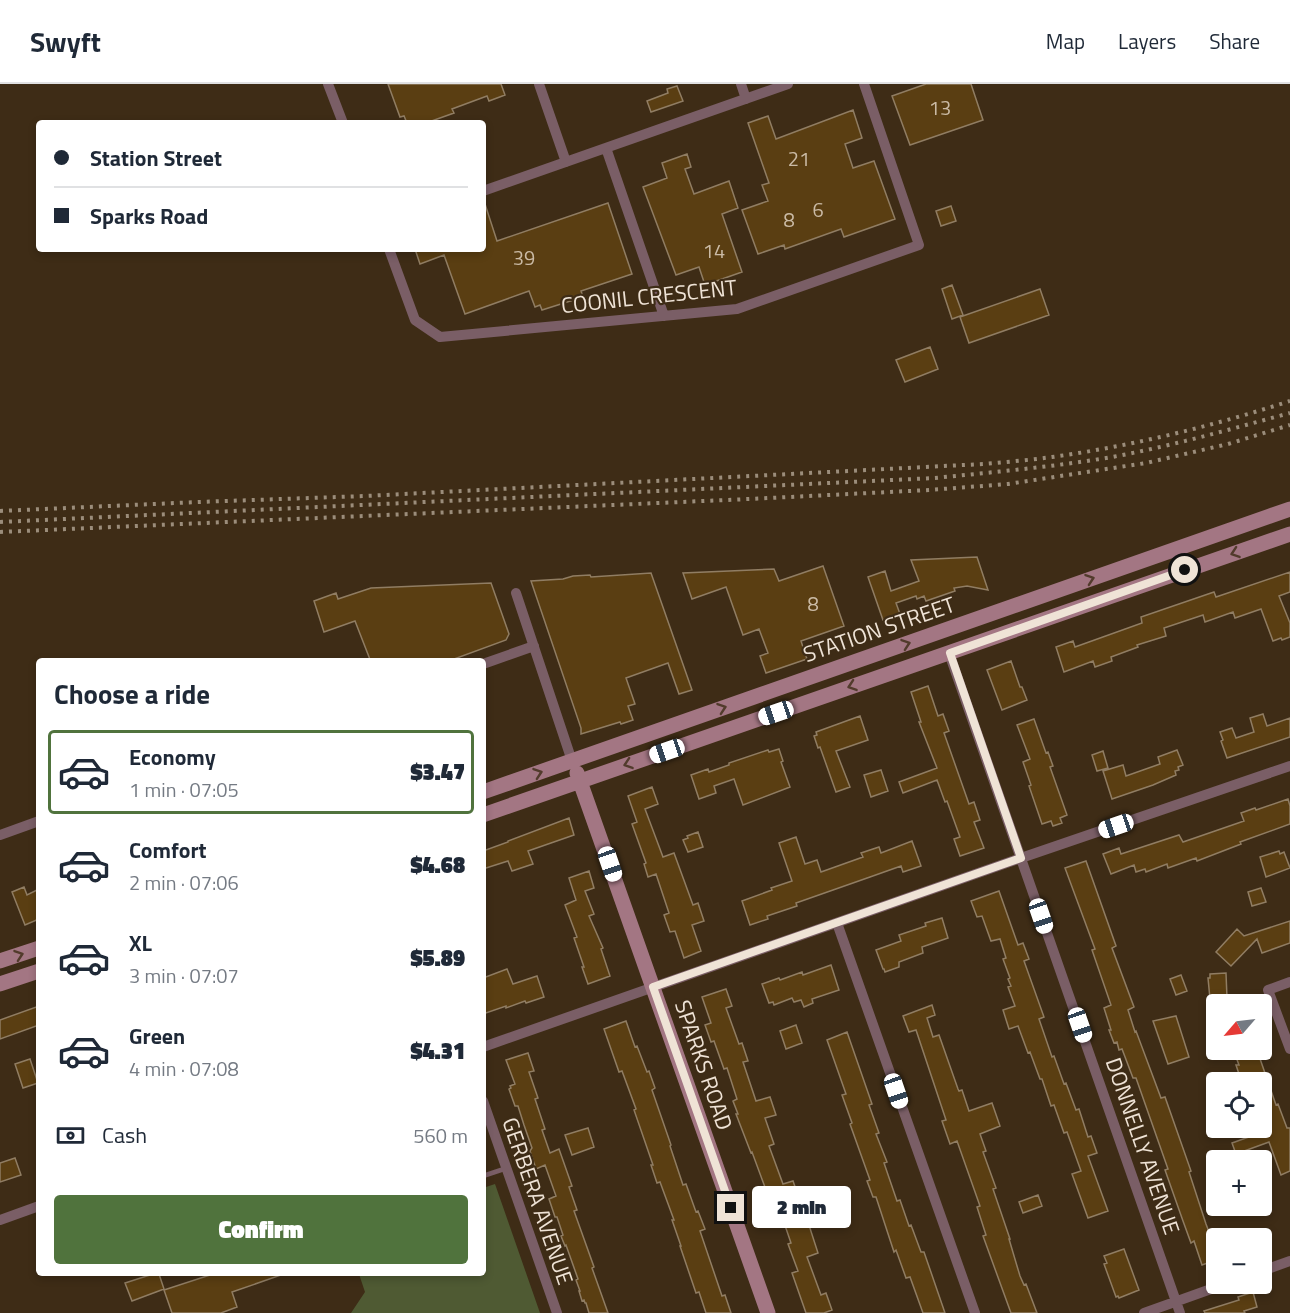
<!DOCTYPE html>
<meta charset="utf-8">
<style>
:root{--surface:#fff;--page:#f2f2f3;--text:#1f2937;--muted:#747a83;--line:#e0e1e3;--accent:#50733d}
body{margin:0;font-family:"Titillium Web",sans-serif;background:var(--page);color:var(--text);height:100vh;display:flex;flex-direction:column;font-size:22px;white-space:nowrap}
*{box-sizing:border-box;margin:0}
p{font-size:20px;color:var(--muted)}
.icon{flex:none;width:33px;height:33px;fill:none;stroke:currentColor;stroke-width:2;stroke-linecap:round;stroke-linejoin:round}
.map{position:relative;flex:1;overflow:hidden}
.sheet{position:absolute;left:36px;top:574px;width:450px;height:618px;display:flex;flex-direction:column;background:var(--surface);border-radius:6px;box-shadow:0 3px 9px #0003}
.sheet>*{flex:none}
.top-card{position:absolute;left:36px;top:36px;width:450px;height:132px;border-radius:6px;box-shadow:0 3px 9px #0003;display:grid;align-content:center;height:132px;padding:0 18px;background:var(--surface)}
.needle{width:39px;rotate:242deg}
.buttons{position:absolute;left:1206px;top:910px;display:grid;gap:12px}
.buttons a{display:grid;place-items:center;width:66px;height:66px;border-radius:6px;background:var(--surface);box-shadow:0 3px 9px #0003;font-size:30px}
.end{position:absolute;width:27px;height:27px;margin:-14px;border:8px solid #efe3d6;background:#111;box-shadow:0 0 0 3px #111}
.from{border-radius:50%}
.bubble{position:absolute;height:42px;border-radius:6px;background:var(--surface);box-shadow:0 3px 9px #0003;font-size:20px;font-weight:800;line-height:42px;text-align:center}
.car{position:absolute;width:18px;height:36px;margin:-18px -9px;border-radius:8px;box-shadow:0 0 4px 2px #0007;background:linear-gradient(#fff 24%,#345 0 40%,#fff 0 76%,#345 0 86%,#fff 0)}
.top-card b{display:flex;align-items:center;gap:21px;height:57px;font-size:22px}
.top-card b+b{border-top:2px solid var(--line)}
.top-card i{width:15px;height:15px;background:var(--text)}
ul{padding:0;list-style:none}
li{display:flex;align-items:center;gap:18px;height:84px;margin:0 12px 9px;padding:0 6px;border:3px solid transparent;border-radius:6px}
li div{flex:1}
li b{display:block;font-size:22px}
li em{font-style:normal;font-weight:800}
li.current{border-color:var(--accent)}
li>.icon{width:54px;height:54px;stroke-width:1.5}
h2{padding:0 18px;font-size:27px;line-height:72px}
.pay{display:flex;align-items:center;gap:15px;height:66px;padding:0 18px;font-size:22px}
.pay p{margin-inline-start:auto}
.primary-button{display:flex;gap:12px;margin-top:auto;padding:12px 18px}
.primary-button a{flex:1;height:69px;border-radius:6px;background:var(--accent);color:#fff;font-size:24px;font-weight:800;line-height:69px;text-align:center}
header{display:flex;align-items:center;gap:36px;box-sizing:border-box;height:84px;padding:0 30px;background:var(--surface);border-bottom:2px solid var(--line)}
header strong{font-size:28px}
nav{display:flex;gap:33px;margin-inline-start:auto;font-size:21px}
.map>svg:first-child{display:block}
.green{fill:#4f5a33}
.building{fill:#5a3e12;stroke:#907d63;stroke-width:1.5}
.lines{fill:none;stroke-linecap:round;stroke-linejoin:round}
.lane{stroke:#7a5e66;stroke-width:5}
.street{stroke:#7a5e66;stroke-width:10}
.secondary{stroke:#a37683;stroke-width:15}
.rail{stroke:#9b8d7b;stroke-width:4;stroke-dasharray:3 6;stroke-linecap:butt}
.oneway{stroke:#523b2c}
.route{stroke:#efe3d6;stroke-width:8}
.labels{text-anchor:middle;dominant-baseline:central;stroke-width:4.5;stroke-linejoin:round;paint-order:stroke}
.number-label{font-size:20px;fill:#cabaa5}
.street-label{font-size:22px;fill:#efe3d6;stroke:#3e2c16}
</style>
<header>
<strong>Swyft</strong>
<nav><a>Map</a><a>Layers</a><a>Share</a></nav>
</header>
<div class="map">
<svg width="1290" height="1229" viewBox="0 0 1290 1229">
<rect width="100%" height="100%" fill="#3e2c16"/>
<path class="green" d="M495,1100L540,1229H351L365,1208L359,1190H483V1104Z"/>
<path class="building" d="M388,0H501L505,11L489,17L487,12L452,25L454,29L426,39H407L404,32L400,33Z
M926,0H971L983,36L910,61L892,12Z
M677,2L683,17L651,28L647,17L668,9L667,5Z
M853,26L862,54L845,60L853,84L874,77L895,135L844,153L841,145L785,165L784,161L758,170L742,126L768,117L762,101L769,99L748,39L768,32L776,55Z
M687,70L691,83L685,85L694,110L729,97L738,124L722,130L742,188L705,201L699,183L676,191L643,103L667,94L662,79Z
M608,119L632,190L581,207L583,213L542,226L540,221L535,223L529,207L465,230L444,171L420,180L415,165H483V120H485L497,157Z
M951,122L956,137L941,142L936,127Z
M952,201L963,231L952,235L942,205Z
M1040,205L1049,231L969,259L960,233Z
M930,263L938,285L905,298L896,276Z
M977,473L988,506L967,502L954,504L955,507L926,517L924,512L917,515L916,512L896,519L900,530L883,536L868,493L885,487L891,507L919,497L911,476Z
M823,482L844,542L801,557L807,575L766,589L760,572L768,569L759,545L743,551L726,503L692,515L683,489L774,485L779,497Z
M1290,488V508L1279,512L1290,539V553L1282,556L1281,554L1273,557L1261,525L1235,534L1233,528L1205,538L1203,531L1164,544L1166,552L1137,561L1138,563L1111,573L1112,577L1095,583L1093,577L1064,588L1056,563L1073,557L1075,563L1142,539L1141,533L1214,508L1216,513Z
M651,489L692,606L679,610L668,579L626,594L635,620L628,622L633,636L621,640L620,638L581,650V644L531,497L563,495L573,492L590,491L591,493Z
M491,499L509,550L506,556L446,578H371L355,537L324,548L314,517L336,509L338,515L371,504Z
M1011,577L1020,603H1022L1027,616L1002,626L987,586Z
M928,602L938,632L943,630L949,647L944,649L969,720L974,718L980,736L974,738L984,764L960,772L954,755L960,753L947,717L945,718L937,696L903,709L899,698L937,684L919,638H921L911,608Z
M1263,630L1267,642L1290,634V653L1227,674L1221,657L1223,656L1220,648L1232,644L1236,654L1254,648L1250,634Z
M860,632L868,656L836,667L850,703L836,708L820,663L818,664L814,652L817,651L816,648Z
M1034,635L1046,669L1048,668L1053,682L1050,683L1067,731L1060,734L1062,739L1053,742L1051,737L1042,740L1029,702L1031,701L1023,678L1030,675L1017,641Z
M779,665L783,677L781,678L790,703L743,721L734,695L714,702L716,709L699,715L691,691L708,685L709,688L729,681V679L768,666L769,668Z
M1177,666L1183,681L1178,683L1179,686L1175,687L1176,691L1153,701L1112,715L1103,687L1123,681L1126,692L1160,680L1158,673Z
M1103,667L1108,684L1097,687L1092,671Z
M881,686L888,707L871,713L864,691Z
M652,703L658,720L645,725L663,773L674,769L693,821L698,819L704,837L692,841L701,867L684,874L675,847L670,848L664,831L669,829L656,790L648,793L644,780L646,779L632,740L637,738L628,712Z
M1288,715L1290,722V740L1240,758L1241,760L1197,777L1196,774L1168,784L1167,780L1146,788L1145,785L1136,788L1134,781L1111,790L1103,770L1119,764L1121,770L1179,751L1183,758L1244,737L1241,729L1255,724L1256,726Z
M569,734L574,751L528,767L533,780L512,787L508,777L483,785V767L508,758V757Z
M698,748L703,763L688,768L683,756L688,754L687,752Z
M796,753L805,780L817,776L821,788L863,773L861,769L879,763L881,769L912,757L921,782L903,788L901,782L870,793L796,819L797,822L767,832L768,835L750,841L742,817L772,806L771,804L792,797L779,759Z
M1279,767L1280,770L1284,768L1290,784L1266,793L1260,773Z
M1086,777L1116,862L1112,864L1134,923L1128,926L1135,948L1136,947L1161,1014L1165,1013L1191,1087L1189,1088L1206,1140L1214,1161L1216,1160V1176L1202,1181L1194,1157L1191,1159L1183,1137L1165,1086L1168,1085L1136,994H1133L1122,965L1119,966L1117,958L1114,959L1109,946H1111L1104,924L1111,921L1092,866L1095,865L1065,784Z
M589,787L594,804L585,807L594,830L589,832L603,864L601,865L610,892L588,900L582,883H584L574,854L577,853L565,821L576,816L569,794Z
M24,803L27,811L39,805V835L25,841L12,808Z
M1261,804L1266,818L1252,822L1248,808Z
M999,807L1018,861L1023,859L1029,875L1024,877L1044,933L1039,935L1052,973L1054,972L1064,1000L1066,999L1076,1026L1079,1025L1088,1053L1091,1052L1097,1069L1088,1072L1108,1127L1088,1134L1072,1090L1081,1087L1067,1048L1064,1049L1054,1021L1051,1022L1042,995H1040L1030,968L1028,969L1018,942L1009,945L1003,926L1015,922L1008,903L1011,902L1008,895L1010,894L1003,875L1006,874L1000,855L991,857L982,832L977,833L971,817Z
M942,834L948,854L922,863L923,869L899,878V883L885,888L884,885H883L876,866L901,857L899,851L926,842L925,839Z
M1290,837V859L1262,869L1257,855L1231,882L1216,868L1237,845L1244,852Z
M831,881L839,906L812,915L813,919L804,923L801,916L794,918L792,914L774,921L773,918L769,919L762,900L779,894L780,896L802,888L803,891Z
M507,885L513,900L537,892L544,913L526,919L525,917L506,924V922L483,930V894Z
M1226,889L1227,914L1210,915L1208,894H1210V890Z
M1181,891L1187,907L1176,911L1170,895Z
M726,905L732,922L726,924L739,960L742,959L748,977L743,978L756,1017L770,1013L776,1031L765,1034L774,1060L769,1062L783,1100L793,1097L799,1114L794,1116L802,1137L807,1135L818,1169L807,1173L821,1211L826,1209L832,1226L824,1229H806L792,1189L798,1187L788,1160L791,1159L778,1121L768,1125L762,1108L766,1106L752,1068L751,1069L736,1030H738L733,1017L737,1015L727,984L724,985L714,957L711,958L705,941L711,939L702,913Z
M932,921L935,931L927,934L933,953L939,951L958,1005L959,1007L962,1006L969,1027L992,1019L1000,1042L980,1050L986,1067L983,1068L996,1104L993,1105L1010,1155H1009L1020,1192L1024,1201L1026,1200L1037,1229H1011L983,1152L986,1151L977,1123L980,1122L957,1057L950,1060L942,1037L946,1036L916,946L909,948L903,932Z
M39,922V941L0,955V936Z
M1176,932L1189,973L1168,980L1153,937Z
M626,937L635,963L637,962L647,988L649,987L655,1004L652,1006L671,1061L670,1062L683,1101L686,1100L696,1128L698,1127L705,1145L700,1147L722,1212L725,1211L731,1229H706L699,1208L696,1209L680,1162H681L672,1136H674L660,1098L657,1099L651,1081H653L634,1026L636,1025L622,987L619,988L604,945Z
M796,941L802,959L786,965L780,947Z
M847,948L872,1020L869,1021L879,1049L876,1050L887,1078L884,1079L897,1117L900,1116L909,1142L911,1141L921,1168H924L945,1229H923L910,1193L906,1194L896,1166L894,1168L876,1113H873L867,1097L870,1096L850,1040L852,1039L842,1011L846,1010L827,956Z
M1257,966L1276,1021L1278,1020L1287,1044H1290V1087L1281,1091L1269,1058L1236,1070L1232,1059L1260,1049L1258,1044H1262V999H1242L1236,981H1239L1236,973Z
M528,969L534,987L529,988L538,1014L535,1015L545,1045L542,1046L550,1069L559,1065L572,1102L569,1103L577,1126L574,1127L594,1183L592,1184L608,1229H589L586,1219H585L584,1216L582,1217L579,1207H580L576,1196L578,1195L566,1161L565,1162L561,1152L563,1151L557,1133H555L549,1115L556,1112L545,1081L536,1085L530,1067L532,1064L524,1041L518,1022H515L509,1005L511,1004L510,1002L515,1000L506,976Z
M30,975L38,999L23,1004L15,980Z
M588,1044L594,1063L572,1071L565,1051Z
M15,1074L21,1091L0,1098V1079Z
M1038,1111L1042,1122L1023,1129L1019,1118Z
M1124,1165L1139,1206L1119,1214L1118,1212L1116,1213L1104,1180L1107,1179L1104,1172Z
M153,1190H159L164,1205L132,1217L125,1199Z
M213,1190H280L281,1191L232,1208L237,1223L221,1229H172L164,1206Z
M1253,1208L1257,1223L1244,1227L1245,1229H1205L1204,1227L1239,1216L1238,1213Z"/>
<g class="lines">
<path class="lane" d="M486,1091L507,1084"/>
<path class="street" d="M328,0L343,39
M539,0L566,78
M741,0L746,15
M606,64L664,232
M483,107L788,0
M389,165L415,236L440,253L737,225L919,161L864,0
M516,509L572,677
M949,569L1180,1229
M483,580L534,562
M0,751L39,737
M837,839L975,1229
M1290,898L1268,906L1290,965
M483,963L1021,774L1290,682
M483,1017L557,1229
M0,1136L39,1122
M1262,1187L1290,1177
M1144,1229L1225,1200"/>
<path class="secondary" d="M577,689L768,1229
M483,708L1290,425
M483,731L1290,450
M0,877L39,864
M0,900L39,887"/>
<path class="rail" d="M0,427L198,418L365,412L983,380C1006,378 1030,376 1052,373C1132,362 1213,342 1290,317
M0,438L935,394C994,388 1053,383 1112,373C1172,362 1231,345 1290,329
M0,448L749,415L929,406L1008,400L1146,379L1228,360L1290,341"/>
</g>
<defs><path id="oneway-chevron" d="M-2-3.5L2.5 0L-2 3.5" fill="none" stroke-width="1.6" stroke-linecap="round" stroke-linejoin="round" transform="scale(1.5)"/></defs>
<g class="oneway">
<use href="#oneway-chevron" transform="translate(1235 469) rotate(161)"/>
<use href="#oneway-chevron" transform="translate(1090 495) rotate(-19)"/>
<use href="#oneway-chevron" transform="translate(906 560) rotate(-19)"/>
<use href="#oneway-chevron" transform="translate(852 602) rotate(161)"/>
<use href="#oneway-chevron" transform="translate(722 624) rotate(-19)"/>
<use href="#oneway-chevron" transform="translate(628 680) rotate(161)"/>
<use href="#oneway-chevron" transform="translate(538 689) rotate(-19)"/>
<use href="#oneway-chevron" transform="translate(19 871) rotate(-19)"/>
</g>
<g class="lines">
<path class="route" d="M731,1124L653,903L1021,774L950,569L1185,486"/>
</g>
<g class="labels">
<g class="number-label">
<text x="940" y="23">13</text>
<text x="799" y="74">21</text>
<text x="818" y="125">6</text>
<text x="789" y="135">8</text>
<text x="714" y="166">14</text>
<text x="524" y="173">39</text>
<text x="813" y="519">8</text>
</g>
<g class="street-label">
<text transform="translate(649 212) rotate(-6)">COONIL CRESCENT</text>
<text transform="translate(879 545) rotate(-19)">STATION STREET</text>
<text transform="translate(704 981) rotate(71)">SPARKS ROAD</text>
<text transform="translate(1143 1062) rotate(71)">DONNELLY AVENUE</text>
<text transform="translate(538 1117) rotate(71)">GERBERA AVENUE</text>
</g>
</g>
</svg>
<div class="buttons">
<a><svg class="needle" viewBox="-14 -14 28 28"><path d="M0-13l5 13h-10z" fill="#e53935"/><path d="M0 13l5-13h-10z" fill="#747a83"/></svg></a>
<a><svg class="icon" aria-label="locate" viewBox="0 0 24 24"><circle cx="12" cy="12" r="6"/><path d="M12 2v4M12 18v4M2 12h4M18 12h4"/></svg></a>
<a>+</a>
<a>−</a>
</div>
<i class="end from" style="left:1185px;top:486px"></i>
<i class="end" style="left:731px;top:1124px"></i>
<div class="bubble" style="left:752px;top:1102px;width:99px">2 min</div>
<i class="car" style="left:776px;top:629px;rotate:251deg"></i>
<i class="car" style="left:667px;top:667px;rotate:251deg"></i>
<i class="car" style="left:1116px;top:742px;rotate:251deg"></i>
<i class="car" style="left:610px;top:780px;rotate:161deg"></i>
<i class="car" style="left:1041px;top:832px;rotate:161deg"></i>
<i class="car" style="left:1080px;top:941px;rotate:161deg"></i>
<i class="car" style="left:896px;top:1007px;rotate:161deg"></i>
<div class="top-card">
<b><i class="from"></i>Station Street</b>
<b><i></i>Sparks Road</b>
</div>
<section class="sheet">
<h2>Choose a ride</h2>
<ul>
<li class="current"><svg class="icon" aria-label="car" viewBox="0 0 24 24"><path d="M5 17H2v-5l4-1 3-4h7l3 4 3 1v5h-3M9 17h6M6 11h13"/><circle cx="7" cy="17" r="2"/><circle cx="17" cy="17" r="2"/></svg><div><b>Economy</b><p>1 min · 07:05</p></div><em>$3.47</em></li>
<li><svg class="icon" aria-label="car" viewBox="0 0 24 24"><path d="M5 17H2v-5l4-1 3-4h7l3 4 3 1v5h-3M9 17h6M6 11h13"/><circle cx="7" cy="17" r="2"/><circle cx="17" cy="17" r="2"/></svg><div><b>Comfort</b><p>2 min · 07:06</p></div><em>$4.68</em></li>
<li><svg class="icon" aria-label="car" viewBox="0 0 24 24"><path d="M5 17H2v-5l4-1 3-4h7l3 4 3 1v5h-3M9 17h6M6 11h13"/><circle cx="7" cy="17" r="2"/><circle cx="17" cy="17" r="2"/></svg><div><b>XL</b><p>3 min · 07:07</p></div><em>$5.89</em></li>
<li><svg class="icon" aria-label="car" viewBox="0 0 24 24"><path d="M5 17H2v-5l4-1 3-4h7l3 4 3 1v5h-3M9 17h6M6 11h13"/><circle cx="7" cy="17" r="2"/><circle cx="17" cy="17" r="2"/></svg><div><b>Green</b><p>4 min · 07:08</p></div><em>$4.31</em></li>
</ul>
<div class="pay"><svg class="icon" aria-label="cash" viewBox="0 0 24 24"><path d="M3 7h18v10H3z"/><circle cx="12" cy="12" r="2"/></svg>Cash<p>560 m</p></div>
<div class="primary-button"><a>Confirm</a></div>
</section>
</div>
